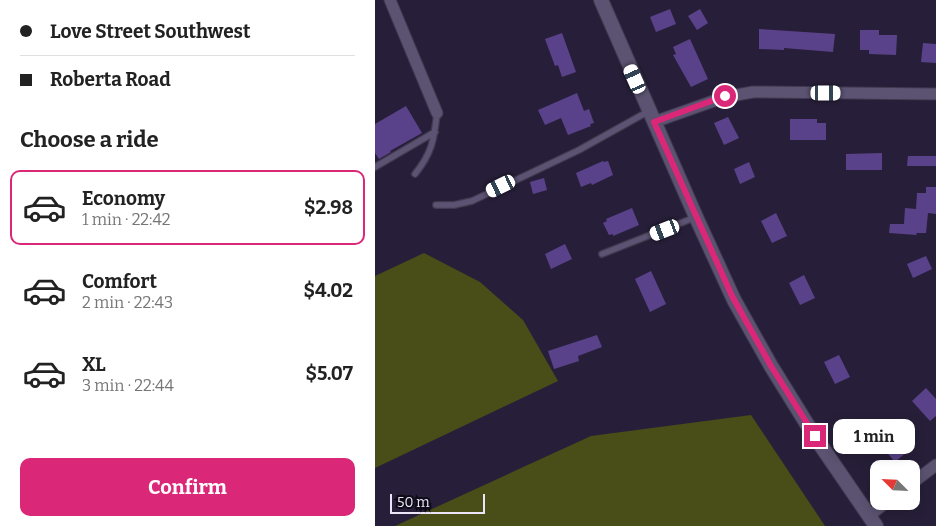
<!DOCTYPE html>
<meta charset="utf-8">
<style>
:root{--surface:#fff;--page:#f2f2f2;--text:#222;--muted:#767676;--line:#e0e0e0;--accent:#db2777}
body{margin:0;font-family:Bitter,serif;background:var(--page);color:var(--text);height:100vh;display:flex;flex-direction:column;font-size:19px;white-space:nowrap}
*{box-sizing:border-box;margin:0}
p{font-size:16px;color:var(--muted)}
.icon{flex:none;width:28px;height:28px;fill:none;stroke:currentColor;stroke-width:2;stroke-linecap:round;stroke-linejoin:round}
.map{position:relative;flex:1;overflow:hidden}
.side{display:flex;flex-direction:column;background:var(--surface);width:375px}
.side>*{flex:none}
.top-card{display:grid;align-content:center;height:110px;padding:0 20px;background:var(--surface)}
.needle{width:32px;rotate:294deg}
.buttons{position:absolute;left:495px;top:460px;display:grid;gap:10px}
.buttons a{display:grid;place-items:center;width:50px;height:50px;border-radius:10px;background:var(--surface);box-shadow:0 2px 12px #0003;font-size:25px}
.scale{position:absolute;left:15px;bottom:12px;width:95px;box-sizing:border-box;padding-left:5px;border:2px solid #e9e5f7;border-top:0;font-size:14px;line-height:18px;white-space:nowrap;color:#e9e5f7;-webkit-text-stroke:4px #0e0b17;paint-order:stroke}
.end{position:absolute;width:22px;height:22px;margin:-11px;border:6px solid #db2777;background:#fff;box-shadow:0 0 0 2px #fff}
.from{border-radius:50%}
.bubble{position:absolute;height:35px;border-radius:10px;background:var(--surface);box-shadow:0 2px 12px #0003;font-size:16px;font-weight:700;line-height:35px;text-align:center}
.car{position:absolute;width:15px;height:30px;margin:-15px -8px;border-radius:6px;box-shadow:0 0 4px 1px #0007;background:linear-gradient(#fff 24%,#345 0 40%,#fff 0 76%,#345 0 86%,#fff 0)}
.top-card b{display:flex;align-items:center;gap:18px;height:48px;font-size:19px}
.top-card b+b{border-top:1px solid var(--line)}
.top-card i{width:12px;height:12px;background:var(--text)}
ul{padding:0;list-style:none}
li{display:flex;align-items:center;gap:15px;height:75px;margin:0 10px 8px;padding:0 10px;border:2px solid transparent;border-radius:10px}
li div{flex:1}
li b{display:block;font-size:19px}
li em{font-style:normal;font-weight:700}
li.current{border-color:var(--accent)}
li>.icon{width:45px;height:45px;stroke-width:1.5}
h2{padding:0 20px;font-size:22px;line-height:60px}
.action{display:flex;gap:10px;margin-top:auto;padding:10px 20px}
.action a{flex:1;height:58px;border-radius:10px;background:var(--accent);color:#fff;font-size:20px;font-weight:700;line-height:58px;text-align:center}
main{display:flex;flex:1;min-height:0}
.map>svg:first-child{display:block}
.green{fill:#494d18}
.building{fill:#5a428b}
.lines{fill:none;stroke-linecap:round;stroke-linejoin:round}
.service-casing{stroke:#40394f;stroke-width:8}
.minor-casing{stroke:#40394f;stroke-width:13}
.tertiary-casing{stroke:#40394f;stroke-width:16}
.service{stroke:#5b5371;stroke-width:5.5}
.minor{stroke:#5b5371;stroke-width:11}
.tertiary{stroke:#5b5371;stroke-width:14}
.route{stroke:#db2777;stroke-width:6}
</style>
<main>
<section class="side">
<div class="top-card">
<b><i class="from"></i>Love Street Southwest</b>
<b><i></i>Roberta Road</b>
</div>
<h2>Choose a ride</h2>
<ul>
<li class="current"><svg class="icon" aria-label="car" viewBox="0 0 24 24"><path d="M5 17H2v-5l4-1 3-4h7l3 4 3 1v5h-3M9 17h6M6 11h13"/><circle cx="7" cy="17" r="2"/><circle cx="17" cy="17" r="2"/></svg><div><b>Economy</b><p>1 min · 22:42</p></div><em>$2.98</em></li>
<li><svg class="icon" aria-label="car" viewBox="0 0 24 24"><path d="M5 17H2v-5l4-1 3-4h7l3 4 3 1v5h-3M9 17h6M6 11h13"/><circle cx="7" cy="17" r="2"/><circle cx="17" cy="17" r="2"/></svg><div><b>Comfort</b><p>2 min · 22:43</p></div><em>$4.02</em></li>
<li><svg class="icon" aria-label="car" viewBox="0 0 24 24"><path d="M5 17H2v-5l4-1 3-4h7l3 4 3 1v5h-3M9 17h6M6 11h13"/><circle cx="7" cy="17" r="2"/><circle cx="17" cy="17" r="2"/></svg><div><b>XL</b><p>3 min · 22:44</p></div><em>$5.07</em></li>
</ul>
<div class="action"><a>Confirm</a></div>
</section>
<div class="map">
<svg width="561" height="526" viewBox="0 0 561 526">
<rect width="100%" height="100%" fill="#271f39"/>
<path class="green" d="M49,253L105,282L148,320L183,381L0,468V276Z
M376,415L450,526H20L216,436Z"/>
<path class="building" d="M295,9L301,24L281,32L275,17Z
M325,9L333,23L322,30L313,16Z
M384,29L460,34L458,52L409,48V50L384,49Z
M485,30H504V35H522L521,55L494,54V50H485Z
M187,33L201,72L187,77L183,65L180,66L170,39Z
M315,39L333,79L316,87L298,55L301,54L298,47Z
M548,43L561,44V63L546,62Z
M202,93L209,111L214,109L219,123L215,124L216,126L193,135L186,118L170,125L163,110Z
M31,106L47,133L15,151L16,152L4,159L0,153V124Z
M353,117L364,138L349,145L339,123Z
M415,119H442V123H451V140H415Z
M507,153V170H471V154Z
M533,156H561V166H532Z
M228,161L229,162L233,161L238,175L217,185L216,183L206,187L201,173Z
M374,162L380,177L365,184L359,169Z
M169,178L172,190L158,194L155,182Z
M551,187H561V214L553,213L551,233H541L542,235L514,233L515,224H529L530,208L541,209L542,193H551Z
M257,208L264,225L238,236V234L234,235L228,223L232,221L231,219Z
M401,213L412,236L397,243L386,221Z
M190,244L197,259L176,269L170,254Z
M551,256L557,269L538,278L532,264Z
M276,271L291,304L275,312L260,279Z
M429,275L440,298L425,305L414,283Z
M222,335L227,347L203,356L204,361L179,369L173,351Z
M464,355L475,377L460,384L449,362Z
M551,388L561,399V416L555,421L537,401Z
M517,429L534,450L520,462L502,441Z"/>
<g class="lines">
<defs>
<path id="service" d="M0,167L60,132
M40,174C57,153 59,140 62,113
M61,205H79L97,201L204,150L274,111
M227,254L321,217"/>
<path id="minor" d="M15,0L62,113
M279,122L350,97L378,92L561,94
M536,484L561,465
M494,516L513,501"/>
<path id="tertiary" d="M226,0L321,217L359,300L396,366L440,437L501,526"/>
</defs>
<use href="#service" class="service-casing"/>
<use href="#minor" class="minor-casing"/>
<use href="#tertiary" class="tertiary-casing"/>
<use href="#service" class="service"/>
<use href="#minor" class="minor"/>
<use href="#tertiary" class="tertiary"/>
</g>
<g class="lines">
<path class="route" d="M350,96L279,122L357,296L396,366L440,436"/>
</g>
</svg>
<div class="buttons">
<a><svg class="needle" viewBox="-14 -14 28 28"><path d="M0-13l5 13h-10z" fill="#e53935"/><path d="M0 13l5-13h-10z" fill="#767676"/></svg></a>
</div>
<div class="scale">50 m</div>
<i class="end from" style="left:350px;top:96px"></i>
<i class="end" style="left:440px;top:436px"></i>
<div class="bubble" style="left:458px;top:419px;width:82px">1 min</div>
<i class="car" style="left:260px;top:79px;rotate:336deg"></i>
<i class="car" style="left:451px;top:93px;rotate:90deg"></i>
<i class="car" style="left:126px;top:186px;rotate:244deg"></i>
<i class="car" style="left:290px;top:230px;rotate:249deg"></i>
</div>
</main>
